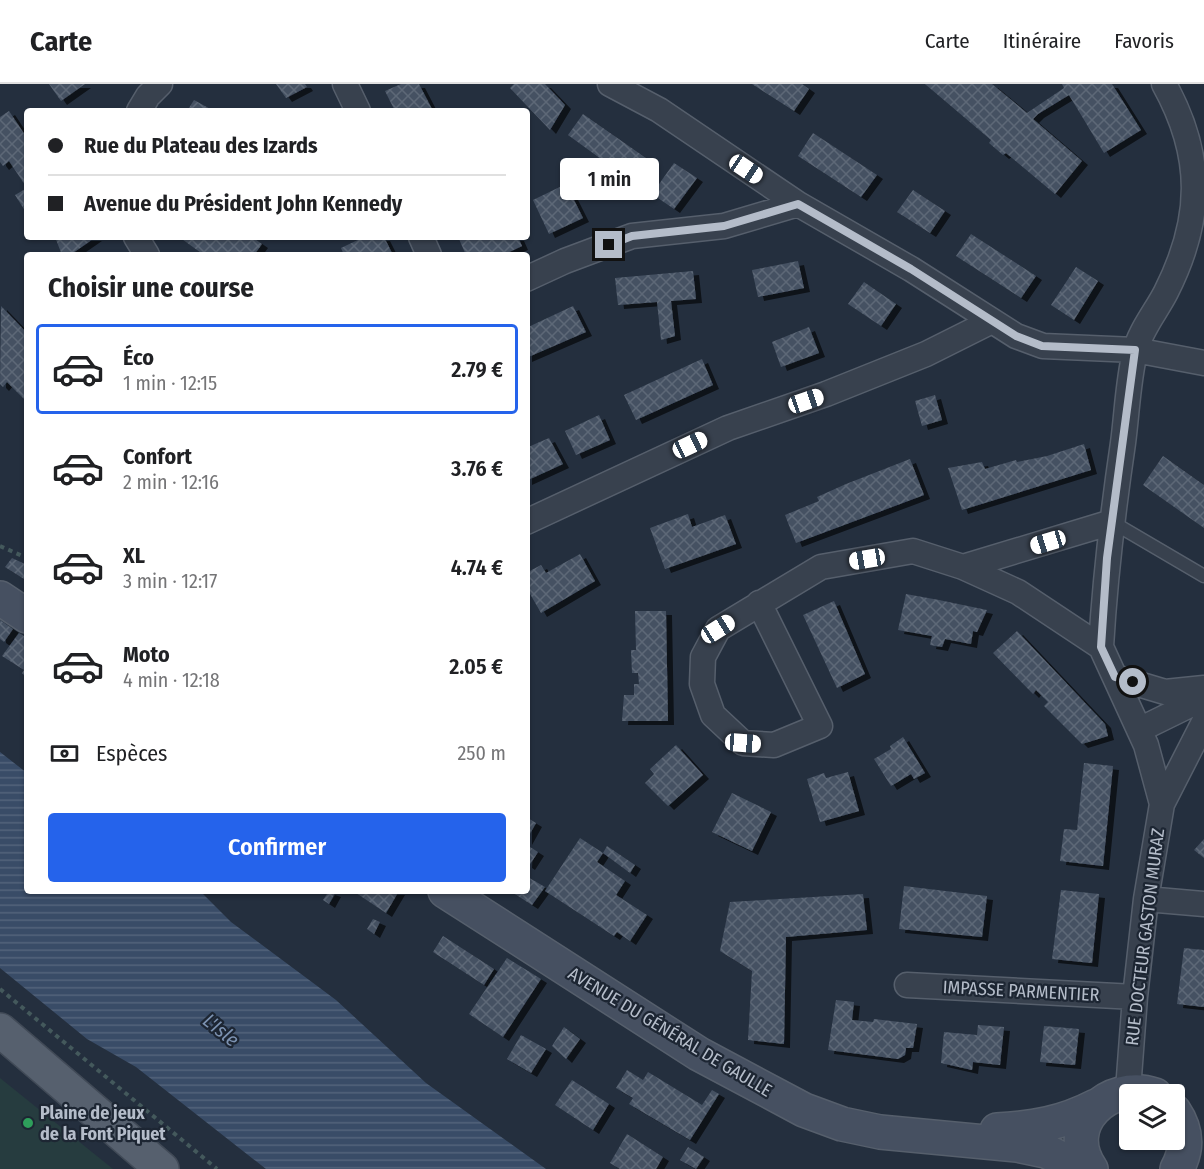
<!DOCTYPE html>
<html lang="fr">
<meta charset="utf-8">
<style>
:root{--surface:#fff;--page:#f6f6f6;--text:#202124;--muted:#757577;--line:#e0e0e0;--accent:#2563eb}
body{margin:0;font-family:"Fira Sans Condensed",sans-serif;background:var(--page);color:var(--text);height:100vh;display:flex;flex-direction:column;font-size:22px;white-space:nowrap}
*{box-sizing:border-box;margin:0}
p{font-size:20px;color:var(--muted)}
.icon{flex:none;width:33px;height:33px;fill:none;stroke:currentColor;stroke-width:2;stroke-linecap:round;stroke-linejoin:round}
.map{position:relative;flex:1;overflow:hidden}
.details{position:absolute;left:24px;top:168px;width:506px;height:642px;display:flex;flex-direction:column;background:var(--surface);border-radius:6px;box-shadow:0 2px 4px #0004}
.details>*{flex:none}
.guide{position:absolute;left:24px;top:24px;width:506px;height:132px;border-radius:6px;box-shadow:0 2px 4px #0004;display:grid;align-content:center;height:132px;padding:0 24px;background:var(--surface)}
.fabs{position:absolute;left:1119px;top:1000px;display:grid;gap:12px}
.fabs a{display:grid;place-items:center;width:66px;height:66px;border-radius:6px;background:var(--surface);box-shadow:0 2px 4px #0004;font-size:30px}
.end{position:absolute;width:27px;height:27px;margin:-14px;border:8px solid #b4bcc9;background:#111;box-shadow:0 0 0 3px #111}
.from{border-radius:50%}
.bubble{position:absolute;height:42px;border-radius:6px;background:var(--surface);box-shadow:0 2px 4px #0004;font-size:20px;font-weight:600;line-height:42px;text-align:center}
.car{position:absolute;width:18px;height:36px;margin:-18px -9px;border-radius:8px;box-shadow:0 0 4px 2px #0007;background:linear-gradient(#fff 24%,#345 0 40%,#fff 0 76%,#345 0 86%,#fff 0)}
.guide b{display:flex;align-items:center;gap:21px;height:57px;font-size:22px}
.guide b+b{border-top:2px solid var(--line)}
.guide i{width:15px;height:15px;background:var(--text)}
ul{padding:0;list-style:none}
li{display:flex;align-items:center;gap:18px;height:90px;margin:0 12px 9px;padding:0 12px;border:3px solid transparent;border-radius:6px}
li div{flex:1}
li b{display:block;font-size:22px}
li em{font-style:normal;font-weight:600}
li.selected{border-color:var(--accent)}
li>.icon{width:54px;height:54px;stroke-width:1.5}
h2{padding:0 24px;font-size:27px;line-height:72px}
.pay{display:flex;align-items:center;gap:15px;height:66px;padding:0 24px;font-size:22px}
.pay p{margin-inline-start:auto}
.cta{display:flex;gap:12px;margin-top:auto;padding:12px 24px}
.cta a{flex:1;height:69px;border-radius:6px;background:var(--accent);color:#fff;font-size:24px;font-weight:600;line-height:69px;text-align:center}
header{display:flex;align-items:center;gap:36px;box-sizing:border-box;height:84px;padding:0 30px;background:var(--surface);border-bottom:2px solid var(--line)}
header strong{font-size:28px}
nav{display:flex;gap:33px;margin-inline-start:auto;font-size:21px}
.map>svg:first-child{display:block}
.green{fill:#263c3f}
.water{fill:url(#water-rules)}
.building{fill:url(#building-cross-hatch);filter:url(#shadow)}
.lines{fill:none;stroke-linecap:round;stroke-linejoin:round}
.lane-casing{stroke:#565f6c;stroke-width:15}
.street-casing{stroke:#565f6c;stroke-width:27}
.secondary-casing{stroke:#565f6c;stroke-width:36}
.primary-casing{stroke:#414a57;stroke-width:36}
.path{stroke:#44595c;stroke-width:4;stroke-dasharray:4.5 4.5;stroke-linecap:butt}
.lane{stroke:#38414e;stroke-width:12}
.street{stroke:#38414e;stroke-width:24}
.secondary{stroke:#465061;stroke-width:33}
.primary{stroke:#56606e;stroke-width:33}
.route{stroke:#b4bcc9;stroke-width:8}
.leisure-dot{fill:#2e9e5b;stroke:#1d2633;stroke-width:2}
.labels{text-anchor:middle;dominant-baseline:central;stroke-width:4.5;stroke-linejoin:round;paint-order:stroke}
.street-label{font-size:18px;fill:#b4bcc9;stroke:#1d2633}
.poi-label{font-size:18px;font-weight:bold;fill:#b4bcc9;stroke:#1d2633;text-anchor:start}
.water-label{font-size:20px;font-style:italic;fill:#7c92b1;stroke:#1d2633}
</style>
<header>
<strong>Carte</strong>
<nav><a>Carte</a><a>Itinéraire</a><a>Favoris</a></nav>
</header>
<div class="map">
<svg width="1204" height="1085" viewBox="0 0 1204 1085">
<defs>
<pattern id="water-rules" width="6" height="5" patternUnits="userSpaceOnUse" patternTransform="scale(1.5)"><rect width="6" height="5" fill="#394c67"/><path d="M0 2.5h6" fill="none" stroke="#53647b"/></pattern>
<pattern id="building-cross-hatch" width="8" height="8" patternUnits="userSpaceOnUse" patternTransform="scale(1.5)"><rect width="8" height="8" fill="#455162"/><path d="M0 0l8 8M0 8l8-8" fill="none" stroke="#5d6877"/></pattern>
<filter id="shadow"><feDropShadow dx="6" dy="4" stdDeviation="0" flood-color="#0009"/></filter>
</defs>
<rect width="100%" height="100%" fill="#242f3e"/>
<path class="green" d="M0,994L113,1085H0Z"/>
<path class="water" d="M0,668L27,689V807H200L231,838L336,916L426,999L546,1085H266L136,983L87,955L0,884Z"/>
<path class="building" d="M49,0H85L61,17Z
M276,0H305L307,3L286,14Z
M401,0H419L433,27H395L385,7Z
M514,0H545L565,21L550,46L510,4Z
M752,0H802L809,5L794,27Z
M925,0H992L1027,29L1064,4L1062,0H1112L1141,46L1104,69L1069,11L1038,30L1033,35L1082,77L1055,110L1006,69L1003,71L989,59L991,56Z
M194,16L214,27H187Z
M9,27L27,54V104L9,77L3,82L0,78V33Z
M583,30L646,74L630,96L568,51Z
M813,49L877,91L861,113L798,72Z
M674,79L697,94L674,125L652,110Z
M566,100L583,134L549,150L533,116Z
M27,104V130L15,111Z
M913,106L945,127L930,149L897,128Z
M971,150L1036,192L1021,214L956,172Z
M55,153H96L70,171H62Z
M179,153H252L262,160L254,171H204Z
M364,153H384L393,171H344L341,164Z
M464,153H518L522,162L503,171H466L459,155Z
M798,177L804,204L758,213L752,186Z
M1076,183L1098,197L1074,236L1051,221Z
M693,187L696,215L671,217L675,252L661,256L657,218L618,221L615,194Z
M864,198L896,220L881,242L848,220Z
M1,222L27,249V318L7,298L3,303L0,300Z
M573,222L586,248L526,274V244Z
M809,243L819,269L781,283L772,258Z
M702,275L713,301L636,336L624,311Z
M935,311L942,336L922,342L915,317Z
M599,331L610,356L576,371L565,347Z
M549,354L563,380L526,397V364Z
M1084,360L1091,386L962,426L948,384L982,378L985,385L1016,376L1017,378L1047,372Z
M1163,372L1204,401V444L1143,401Z
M910,375L924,411L796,459L785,431L819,417L817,413L846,400Z
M688,430L692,443L725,431L736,460L665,485L650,444Z
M580,470L595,497L541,529L526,503V489L541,481L546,489Z
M12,474L27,481V497L5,483Z
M906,510L939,516L987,526L977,548L973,547L971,560L945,555L942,563L930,561L932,552L898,546Z
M834,517L865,590L837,604L803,531Z
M635,527H666L668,637H622L624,611H634V600H639L638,589H632L631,566H636Z
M0,536L13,545L4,558L0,555Z
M1017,547L1105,640L1108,652L1082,660L1044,622L1048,618L1036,606L1033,610L993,569Z
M19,549L27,554V595L22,589L24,586L2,572Z
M903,653L925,689L914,695L911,690L891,702L874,675L891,665L890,662Z
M676,661L703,691L668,722L645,699L654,690L650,685Z
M1084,679L1113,682L1103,782L1060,777L1064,745L1077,746Z
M848,688L859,727L820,738L807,695L824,689L826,694Z
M732,709L771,728L752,767L712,748Z
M526,733L536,739L526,757Z
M580,754L603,769L597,778L625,797L616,811L647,831L630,857L617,848L614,852L545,807Z
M1204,755V774L1194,766Z
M527,761L538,768L529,782L526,780Z
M607,762L635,781L630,789L603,769Z
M526,792L545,803L532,821L510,807H526Z
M904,802L987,812L982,853L899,845Z
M1061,806L1099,810L1092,879L1052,875Z
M329,807L335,809L329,820L323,816Z
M353,807H399L386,829Z
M863,810L867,846L786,853L784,960L748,956L752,887L720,867L730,818Z
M373,835L380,838L374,850L367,845Z
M443,852L494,885L484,901L433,868Z
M1184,864L1204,866V923L1177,920Z
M507,874L541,895L503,953L469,930Z
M836,916L854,918L852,936L873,938L874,935L917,940L913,964H906L905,971L898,975L828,966Z
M978,941L1004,943L1000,981L973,978L972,986L941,979L944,948L977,951Z
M1044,942L1079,945L1075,981L1040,978Z
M564,943L580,955L566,975L552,962Z
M521,951L546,965L531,989L507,975Z
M627,986L643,996L648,988L702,1021L712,1006L719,1010L690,1056L629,1020L633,1014L616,1004Z
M572,996L609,1020L593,1046L555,1021Z
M627,1050L663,1073L656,1085H620L610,1079Z
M688,1063L704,1073L696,1085L680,1076Z"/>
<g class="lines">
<defs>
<path id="lane" d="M1112,438L1204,492"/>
<path id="street" d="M345,0L358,27
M610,0L659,26L798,120
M139,27L148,12L160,0
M136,153L147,171
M421,153L429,171
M526,195L565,177L632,152L724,142L798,120L911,185L1016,252L1043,262L1135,266L1204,279
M526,438L728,344L826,310L926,270L992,237
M963,483L1112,438
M759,519L820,642L774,661L743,659L713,631L702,600L703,573L718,545L821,483L913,467L963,483L1018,508L1101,563L1146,661L1162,720
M1101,563C1105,494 1113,427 1123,359C1127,329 1128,297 1135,268C1139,248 1157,226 1166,208C1203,135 1204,72 1164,0
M1115,593L1165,608L1204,604
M1139,646L1204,614
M1146,815L1204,820
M907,901L1135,913
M1128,1006L1135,913L1146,815L1162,720L1204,638"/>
<path id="secondary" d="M0,514L27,532
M445,807L699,970L804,1026L842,1040L880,1048L1017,1061L1046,1067L1082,1085
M1174,1027C1187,1046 1188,1065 1177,1085
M997,1046C1034,1044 1063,1039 1096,1022
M1091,1085C1060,1041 1109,995 1155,1011"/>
<path id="primary" d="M0,946L162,1085"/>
</defs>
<use href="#lane" class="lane-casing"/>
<use href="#street" class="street-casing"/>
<use href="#secondary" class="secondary-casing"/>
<use href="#primary" class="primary-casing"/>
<path class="path" d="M0,462L27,474
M0,905L217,1085"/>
<use href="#lane" class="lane"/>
<use href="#street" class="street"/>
<use href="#secondary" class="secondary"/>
<use href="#primary" class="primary"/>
</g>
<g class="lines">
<path class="route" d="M609,161L632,152L724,142L798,120L911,185L1016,252L1042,262L1135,266L1107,474L1101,563L1115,593L1133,598"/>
</g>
<circle class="leisure-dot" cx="28" cy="1039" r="6"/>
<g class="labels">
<g class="street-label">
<text transform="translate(1145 853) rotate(-83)">RUE DOCTEUR GASTON MURAZ</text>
<text transform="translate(1021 907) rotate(3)">IMPASSE PARMENTIER</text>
<text transform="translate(670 948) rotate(31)">AVENUE DU GÉNÉRAL DE GAULLE</text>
</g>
<g class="poi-label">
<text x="40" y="1029">Plaine de jeux<tspan x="40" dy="21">de la Font Piquet</tspan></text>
</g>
<g class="water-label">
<text transform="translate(221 946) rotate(39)">L'Isle</text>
</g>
</g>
</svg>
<div class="fabs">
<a><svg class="icon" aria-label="layers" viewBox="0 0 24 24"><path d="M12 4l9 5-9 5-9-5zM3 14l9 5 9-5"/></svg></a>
</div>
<i class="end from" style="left:1133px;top:598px"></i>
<i class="end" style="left:609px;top:161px"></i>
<div class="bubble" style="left:560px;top:74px;width:99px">1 min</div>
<i class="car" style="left:746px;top:85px;rotate:124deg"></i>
<i class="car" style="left:806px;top:317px;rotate:71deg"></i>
<i class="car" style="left:690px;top:361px;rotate:65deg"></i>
<i class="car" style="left:1048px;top:458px;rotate:253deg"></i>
<i class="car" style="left:867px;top:475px;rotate:260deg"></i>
<i class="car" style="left:718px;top:545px;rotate:58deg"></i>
<i class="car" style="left:743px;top:659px;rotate:94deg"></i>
<div class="guide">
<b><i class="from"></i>Rue du Plateau des Izards</b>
<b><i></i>Avenue du Président John Kennedy</b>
</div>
<section class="details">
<h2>Choisir une course</h2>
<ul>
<li class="selected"><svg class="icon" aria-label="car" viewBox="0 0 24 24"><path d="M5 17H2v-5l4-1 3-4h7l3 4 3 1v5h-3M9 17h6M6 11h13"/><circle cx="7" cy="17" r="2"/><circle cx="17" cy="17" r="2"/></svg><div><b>Éco</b><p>1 min · 12:15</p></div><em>2.79 €</em></li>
<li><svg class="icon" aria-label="car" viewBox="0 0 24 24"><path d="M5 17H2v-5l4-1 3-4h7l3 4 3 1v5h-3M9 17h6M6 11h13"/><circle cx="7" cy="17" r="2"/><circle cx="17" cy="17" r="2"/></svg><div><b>Confort</b><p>2 min · 12:16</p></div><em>3.76 €</em></li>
<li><svg class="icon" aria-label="car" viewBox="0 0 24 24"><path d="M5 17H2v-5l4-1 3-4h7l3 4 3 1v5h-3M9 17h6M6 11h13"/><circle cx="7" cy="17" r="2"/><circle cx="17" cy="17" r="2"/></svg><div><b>XL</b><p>3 min · 12:17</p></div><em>4.74 €</em></li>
<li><svg class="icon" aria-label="car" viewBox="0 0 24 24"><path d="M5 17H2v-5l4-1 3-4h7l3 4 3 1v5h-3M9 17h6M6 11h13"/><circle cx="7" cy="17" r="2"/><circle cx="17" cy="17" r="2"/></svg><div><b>Moto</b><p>4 min · 12:18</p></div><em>2.05 €</em></li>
</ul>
<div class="pay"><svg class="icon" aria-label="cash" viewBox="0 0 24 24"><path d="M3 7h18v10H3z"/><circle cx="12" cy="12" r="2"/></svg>Espèces<p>250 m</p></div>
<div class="cta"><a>Confirmer</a></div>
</section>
</div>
